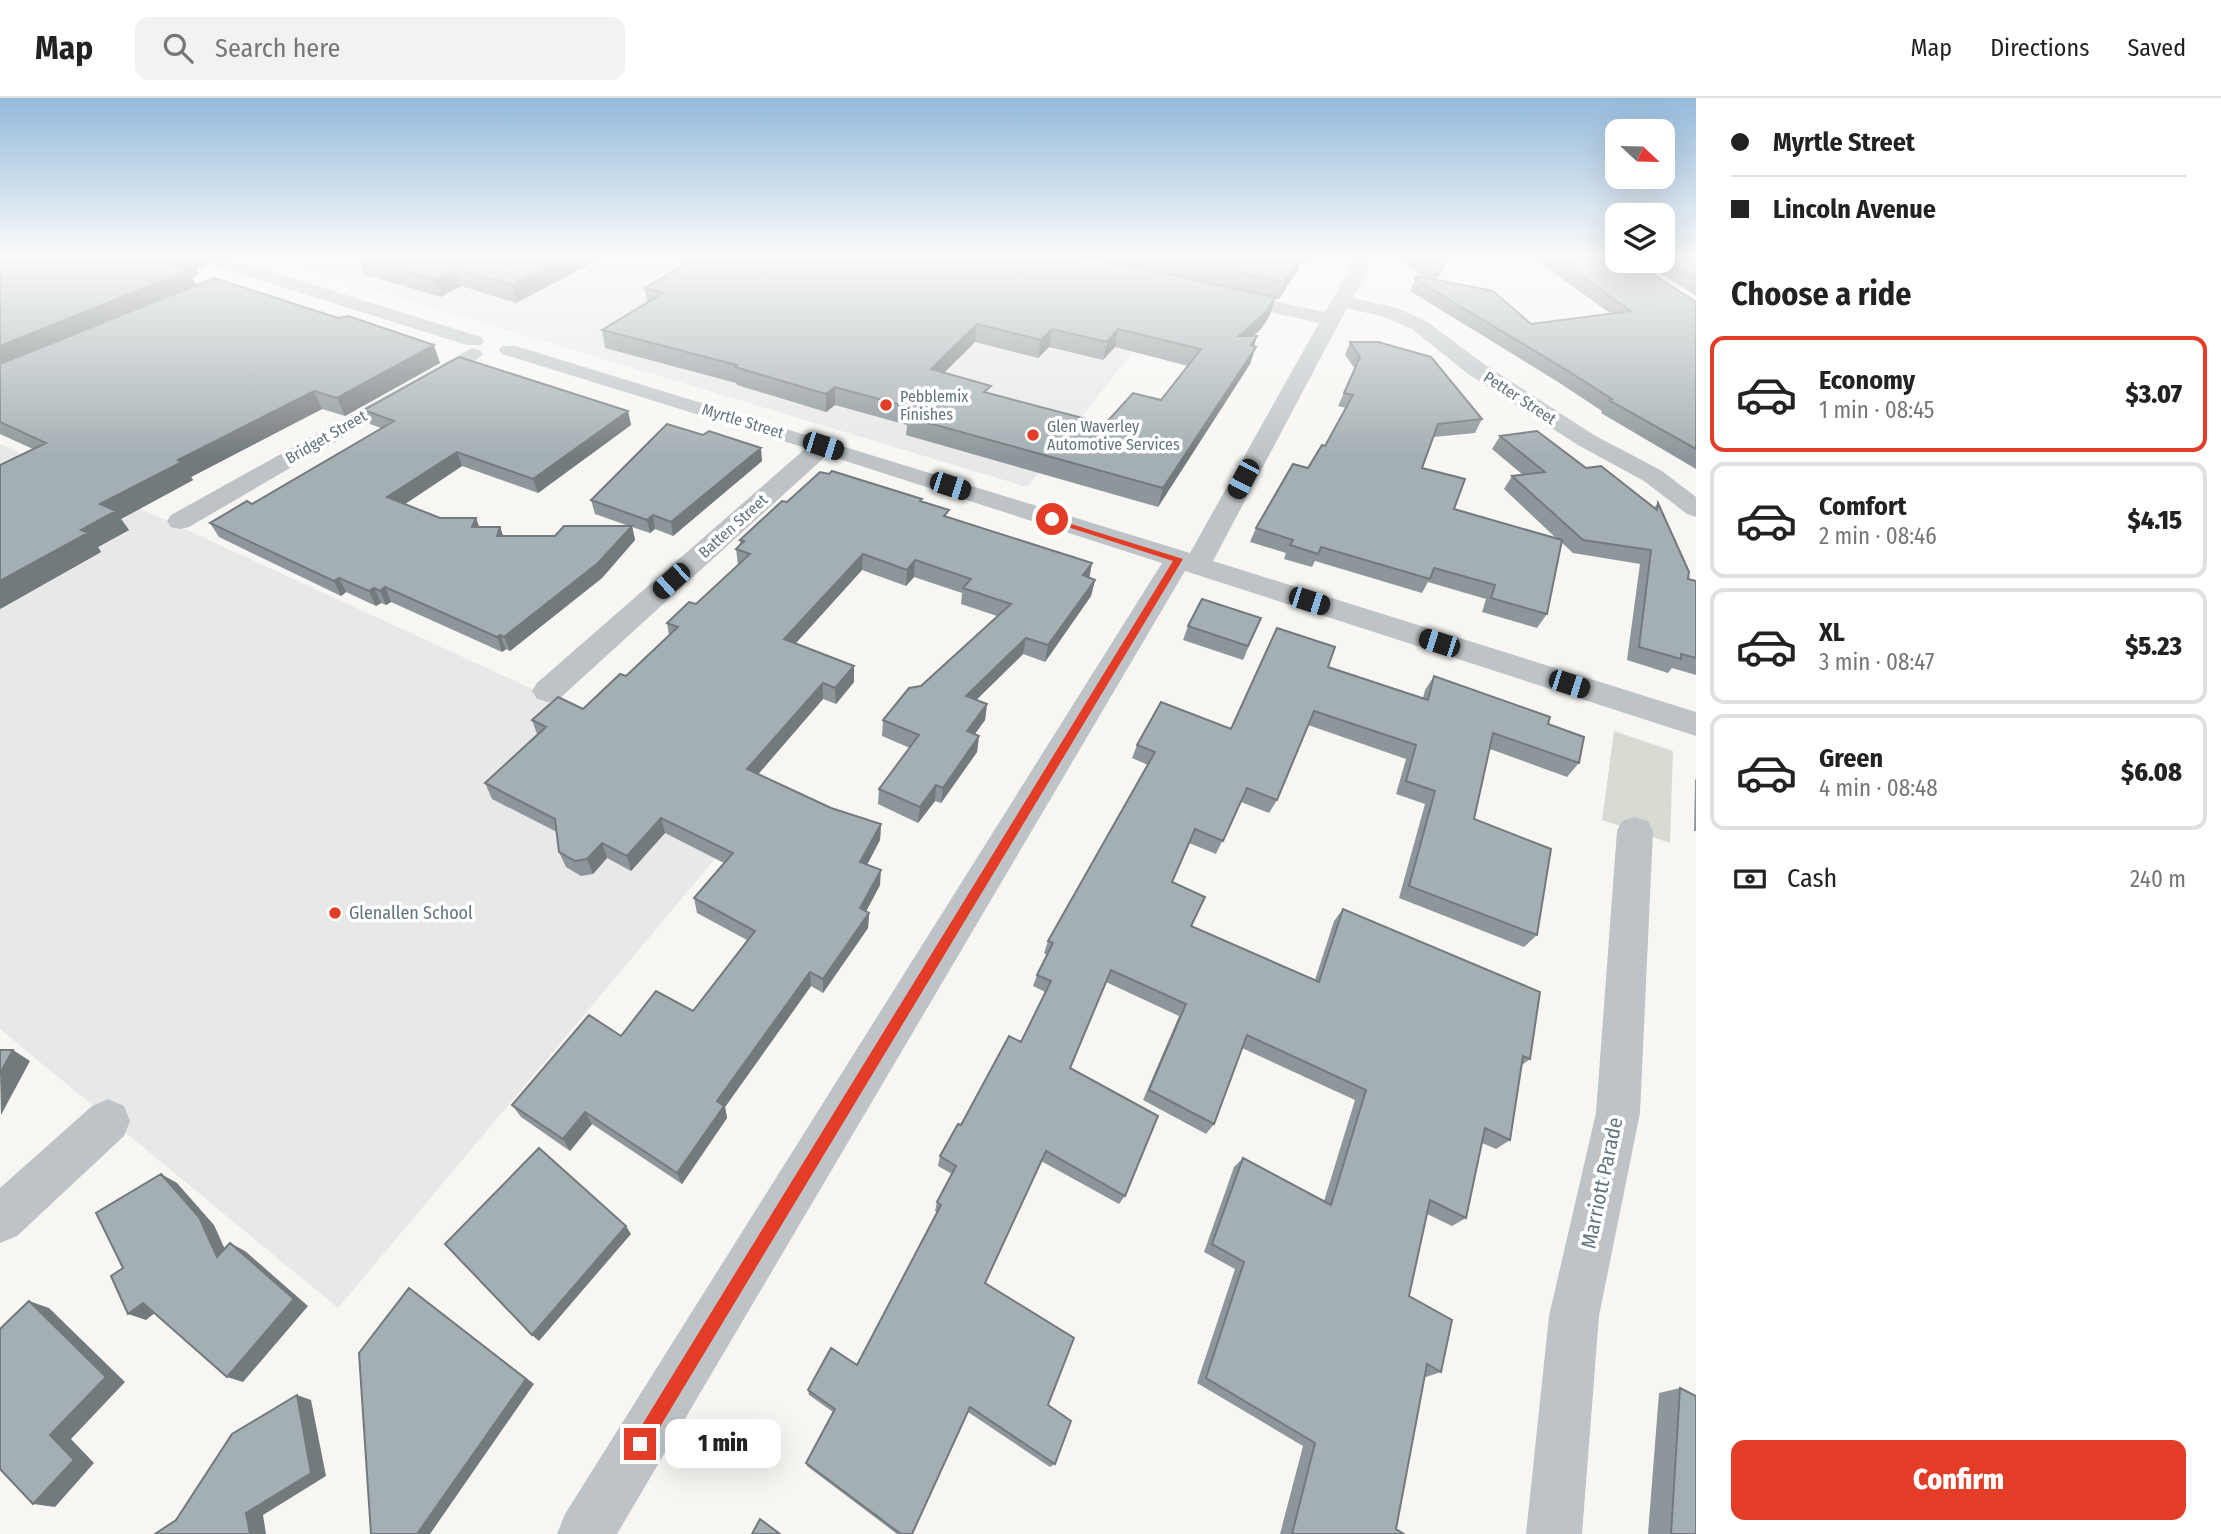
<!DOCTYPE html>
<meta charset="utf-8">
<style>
:root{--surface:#fff;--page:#f2f2f2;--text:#222;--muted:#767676;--line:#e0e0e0;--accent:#e33d27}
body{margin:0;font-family:"Fira Sans Condensed",sans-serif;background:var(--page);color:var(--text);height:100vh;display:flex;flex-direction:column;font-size:26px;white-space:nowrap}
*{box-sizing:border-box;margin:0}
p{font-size:23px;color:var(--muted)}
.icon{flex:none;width:38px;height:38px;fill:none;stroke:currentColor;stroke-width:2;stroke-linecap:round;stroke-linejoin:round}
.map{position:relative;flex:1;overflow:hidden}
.details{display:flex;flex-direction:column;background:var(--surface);width:525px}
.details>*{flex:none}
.top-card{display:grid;align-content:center;height:154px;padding:0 35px;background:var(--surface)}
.needle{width:46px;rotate:112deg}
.buttons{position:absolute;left:1605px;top:21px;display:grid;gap:14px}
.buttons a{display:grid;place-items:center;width:70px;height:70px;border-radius:14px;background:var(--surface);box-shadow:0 7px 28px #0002;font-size:35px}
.end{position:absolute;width:32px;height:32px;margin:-16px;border:9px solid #e33d27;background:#fff;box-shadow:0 0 0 4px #fff}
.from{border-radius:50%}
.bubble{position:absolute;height:49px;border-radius:14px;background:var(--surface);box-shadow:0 7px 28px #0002;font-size:23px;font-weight:800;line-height:49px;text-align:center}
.car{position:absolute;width:21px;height:42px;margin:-21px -10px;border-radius:9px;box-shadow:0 0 5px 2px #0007;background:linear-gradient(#222 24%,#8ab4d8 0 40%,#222 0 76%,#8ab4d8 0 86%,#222 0)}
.top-card b{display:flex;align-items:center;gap:24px;height:66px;font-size:26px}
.top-card b+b{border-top:2px solid var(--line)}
.top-card i{width:18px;height:18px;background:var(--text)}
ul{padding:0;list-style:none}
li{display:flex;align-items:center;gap:21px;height:116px;margin:0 14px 10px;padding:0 21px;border:4px solid var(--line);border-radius:14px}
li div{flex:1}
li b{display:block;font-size:26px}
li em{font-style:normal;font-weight:800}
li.active{border-color:var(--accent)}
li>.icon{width:63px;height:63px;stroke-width:1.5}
h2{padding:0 35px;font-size:32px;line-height:84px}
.pay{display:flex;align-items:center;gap:18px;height:77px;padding:0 35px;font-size:26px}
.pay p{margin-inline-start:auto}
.button{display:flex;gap:14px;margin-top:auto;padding:14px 35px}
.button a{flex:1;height:80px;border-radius:14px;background:var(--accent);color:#fff;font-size:28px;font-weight:800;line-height:80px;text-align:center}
header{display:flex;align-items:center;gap:42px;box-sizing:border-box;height:98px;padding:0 35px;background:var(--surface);border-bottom:2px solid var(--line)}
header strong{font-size:33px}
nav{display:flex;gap:38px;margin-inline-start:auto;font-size:24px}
.search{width:490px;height:63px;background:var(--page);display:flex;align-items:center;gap:18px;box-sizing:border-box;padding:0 24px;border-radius:14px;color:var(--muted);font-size:26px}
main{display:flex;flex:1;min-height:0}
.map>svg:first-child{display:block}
.built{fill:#e7e8e7}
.green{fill:#d7dbd2}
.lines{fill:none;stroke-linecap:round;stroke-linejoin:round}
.minor{fill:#bdc3c6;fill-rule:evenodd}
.wall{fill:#8d969a;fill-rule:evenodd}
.shaded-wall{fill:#737a7d}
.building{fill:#a4afb3;stroke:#737a7d;stroke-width:2;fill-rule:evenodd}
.route{fill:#e33d27}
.poi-dot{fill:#e33d27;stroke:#fff;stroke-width:2.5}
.labels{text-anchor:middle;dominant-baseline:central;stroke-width:7;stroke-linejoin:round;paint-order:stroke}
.far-poi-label{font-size:16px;fill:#62757e;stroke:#fff;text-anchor:start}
.far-street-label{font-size:16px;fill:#62757e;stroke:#fff}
.poi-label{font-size:18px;fill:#62757e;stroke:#fff;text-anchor:start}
.near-street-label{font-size:21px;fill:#62757e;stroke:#fff}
</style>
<header>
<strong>Map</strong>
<div class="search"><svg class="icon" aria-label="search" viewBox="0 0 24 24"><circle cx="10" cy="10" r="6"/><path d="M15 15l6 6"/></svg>Search here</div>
<nav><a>Map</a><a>Directions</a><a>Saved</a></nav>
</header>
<main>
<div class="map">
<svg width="1696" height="1436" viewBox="0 0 1696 1436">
<rect width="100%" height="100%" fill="#f7f6f3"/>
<path class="built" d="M262,158H995L1176,198L1027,389Z
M0,346L767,699L338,1210L0,931Z"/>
<path class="green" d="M1614,633L1673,653L1670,745L1602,722Z"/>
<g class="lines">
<path class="minor" d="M193,158H221L481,239L484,243L481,247H467L196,162Z
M1357,158H1375L1353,200L1397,210L1426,223L1484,266L1594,337L1662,373L1696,399V419L1687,416L1644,383L1578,347L1468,276L1412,231L1384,219L1347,210L1213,463L1696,614V638L1185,473L617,1436H557L565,1416L1162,465L827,357L559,601L548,604L537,601L532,593L537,585L806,350L502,256L499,252L502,248H516L1190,455L1319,225L1220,203L1217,199L1227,193L1325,214Z
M472,250L479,252L483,256L479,260L189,429L180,431L171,429L167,423L171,417Z
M1635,719L1648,723L1653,733L1640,1015L1599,1218L1582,1436H1526L1549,1218L1596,1015L1617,733L1622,723Z
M108,1001L124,1008L130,1023L124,1038L17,1138L0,1145V1090L92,1008Z"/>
</g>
<path class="wall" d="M0,158H202L207,168L197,172L199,176L192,180L196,187L440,265L345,318L322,311L191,379L193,382L121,421L129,432L98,449L101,454L0,511L33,351L0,336Z
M605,158L516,205L461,188L441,199L363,176L357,159Z
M691,158H1314L1307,168L1303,163L1279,201H1275L1270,217L1261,231L1253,238L1254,248L1250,266L1158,409L906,337L907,327L835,307L826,314L737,287L736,285L605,250L602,232L647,204L645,190L694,161L693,159ZM975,244L1038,260L1049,249L1103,262L1115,249L1188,268L1161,302L1105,326L990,296L944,274Z
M1403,158H1449L1437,182L1531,226L1610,215L1530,158H1617L1696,204V371L1601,315L1602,313L1558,284L1410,193L1417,178L1421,179L1402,161Z
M1662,158H1696V198L1641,163H1662Z
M1350,244L1482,321L1475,335L1433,339L1422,370L1454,411L1557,441L1504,391L1512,378L1523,377L1492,351L1500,338L1586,370L1654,410L1658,405L1688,481L1696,483V577L1672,570L1668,575L1627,562L1640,466L1573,455L1562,445L1547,516L1537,530L1482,514L1486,501L1428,484L1422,495L1315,463L1312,469L1284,461L1286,455L1250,444L1256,430L1308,370L1325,348L1346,310L1338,308L1355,271L1345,257Z
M364,312L628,313L631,327L538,395L462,368L405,406L440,420H476L479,429H500L503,438H555L629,428L595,416L591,402L762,363L673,438L655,431L650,435L632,429L635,442L602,480L510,553L506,551L502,554L391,504L386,507L381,505L376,508L346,494L341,498L219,439L210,425L252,406L381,330L370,326Z
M922,401V404L948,419L1092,465L1089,479L1095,482L1091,498L1045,564L1023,556L976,602L987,606L985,622L975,636L979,638L977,654L941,705L935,703L918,725L878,706L879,691L910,650L882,638L883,622L997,518L961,506L962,495L914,479L906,488L862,472L796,545L854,584L836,606L823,601L758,676L831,710L881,726L880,742L867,767L880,787L866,813L869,815L868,830L823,895L811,888L725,1009L727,1020L682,1086L592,1026L570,1053L521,1019L512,1007L621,938L693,913L747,842L697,815L694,800L724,765L665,735L631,773L607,760L593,776L581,778L566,769L559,754L557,734L492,701L485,685L537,636L532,622L583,611L626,578L669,538L667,525L696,506L738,467L736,451L740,446V442L787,404Z
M1261,520L1243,562L1183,542L1188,528Z
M1328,569L1423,600L1425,592L1434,578L1548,626L1579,665L1567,679L1490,651L1474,721L1537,837L1524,849L1399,800L1425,706L1396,696L1406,661L1308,627L1277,702L1269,715L1241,704L1216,756L1189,745L1172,784L1191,828L1315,882L1334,823L1343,811L1530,961L1522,967L1510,1042L1496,1051L1482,1045L1466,1120L1452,1128L1427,1116L1409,1198L1441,1274L1426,1279L1425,1278L1396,1431L1404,1436H1280L1303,1348L1197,1285L1235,1171L1204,1154L1234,1069L1243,1060L1324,1103L1355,1002L1242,950L1214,1026L1206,1036L1143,1002L1179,918L1106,884L1070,970L1125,1098L1119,1106L1041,1063L985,1185L1048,1307L1055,1366L1050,1369L968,1314L912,1436H897L807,1368L806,1365L833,1314L809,1297L808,1292L857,1267L937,1114L935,1113L937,1104L952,1076L938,1068L940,1058L1021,944L1045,894L1033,888L1037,877L1047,857L1044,855L1048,843L1148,667L1132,660L1137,647L1231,631Z
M1696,681V733H1694L1695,682Z
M1680,1290L1696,1436H1648L1659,1295Z"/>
<path class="shaded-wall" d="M185,158H202L207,168L197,172L199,176L192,180L197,188L0,270V248L175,168Z
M570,158H605L516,205L512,187Z
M1301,158H1304L1303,163L1279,201L1285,184Z
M1310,158H1314L1307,168Z
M456,171L461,188L441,199L435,182Z
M1275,199L1270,217L1261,231L1234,256L1239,238Z
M977,226L975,244L930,289L931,271Z
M1052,231L1049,249L1038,260L1041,242Z
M1118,231L1115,249L1103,262L1107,244Z
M1257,238L1252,256L1256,249L1250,266L1158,409L1163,390Z
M434,247L440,265L345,318L337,300Z
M835,289V307L826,314V296Z
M314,293L322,311L191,379L193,382L121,421L129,432L98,449L101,454L0,511V483L81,432L100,406L178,362Z
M628,313L631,327L538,395L533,381Z
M761,350L762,363L673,438L671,424Z
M457,354L462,368L393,414L387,399Z
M653,417L655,431L650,435L647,422Z
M476,420L481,434L472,429Z
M632,428L635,442L602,480L510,553L504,539Z
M500,429L505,443L497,438Z
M863,456L862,472L785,557L784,541Z
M915,462L914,479L906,488L907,472Z
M1092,465L1089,481L1083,477Z
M339,480L346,494L341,498L334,483Z
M1095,482L1091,498L1045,564L1048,547Z
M385,489L391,504L386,507L380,493Z
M374,490L381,505L376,508L369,493Z
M500,537L506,551L502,554L497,539Z
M1026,540L1023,556L964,614L966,598Z
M854,568V584L836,606L835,590Z
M823,585V601L749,687L747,671Z
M987,606L985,622L965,649L967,633Z
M979,638L977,654L941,705L943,690Z
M936,687L935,703L918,725L920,709Z
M661,720L665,735L631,773L627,758Z
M881,726L880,742L860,780V764Z
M602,745L607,760L593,776L587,761Z
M881,772L880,787L860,825V810Z
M869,815L868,830L823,895V881Z
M810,874L811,888L725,1009L727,1020L682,1086L677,1075L717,1003Z
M13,952L30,963L1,1017L0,975Z
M585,1014L592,1026L570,1053L563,1041Z
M161,1076L177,1085L214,1127L232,1167L217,1159Z
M626,1128L631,1136L539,1243L532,1237Z
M230,1145L245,1153L308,1208L243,1284L227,1279Z
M409,1190L534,1286L430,1436H417Z
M29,1203L49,1210L125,1284L71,1341L94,1365L55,1409L33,1406L50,1337Z
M143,1205L160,1211L146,1222L128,1216Z
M297,1297L311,1302L326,1378L263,1417L266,1436H250L246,1415Z"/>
<path class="building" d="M0,158H185L191,160L175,168L189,172L0,248Z
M360,158H570L512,187L456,171L435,182L357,159Z
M698,158H1083L1275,199L1266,214L1239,238H1257L1251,247L1256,249L1163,390L907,319L916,311L835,289L826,296L735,269L737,267L602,232L663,195L645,190ZM977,226L1041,242L1052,231L1107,244L1118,231L1201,251L1161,302L1133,295L1105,326L984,294L991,288L931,271Z
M1158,158H1301L1285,184Z
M1416,158H1448L1438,178Z
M1553,158H1617V163H1632L1696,204V351L1609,302L1612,301L1565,271L1415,181L1417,178L1493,193L1531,226L1631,213Z
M1662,158H1696V181L1662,160Z
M214,180L338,220L348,218L434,247L337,300L314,293L178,362L182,364L100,406L116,413L81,432L88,435L0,483V367L46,345L0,324V266Z
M1350,244H1378L1431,259L1482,321L1438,326L1422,370L1465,381L1454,411L1562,442L1547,516L1491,500L1495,487L1434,470L1430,481L1321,449L1318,456L1290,447L1293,442L1256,430L1293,366L1308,370L1322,347L1325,348L1353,297L1344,295L1360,259Z
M459,259L628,313L533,381L457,354L387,399L440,420H476L472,429H500L497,438H555L564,428H632L598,465L504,539L500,537L497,539L385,489L380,493L374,490L369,493L339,480L334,483L210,425L247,403L252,406L394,323L364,312Z
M667,326L703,337L709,333L761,350L671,424L653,417L647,422L591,402Z
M1537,333L1586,370L1601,368L1657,412L1658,405L1689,474L1688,481L1696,483V560L1681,556V561L1639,549L1651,452L1583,442L1512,378L1545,374L1500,338Z
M832,373L922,401L920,403L949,412L944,418L1092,465L1083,477L1095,482L1048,547L1026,540L966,598L987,606L967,633L979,638L943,690L936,687L920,709L879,691L919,637L883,622L909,590L921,588L1011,506L963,490L971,481L915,462L907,472L863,456L784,541L854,568L835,590L823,585L747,671L831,710L881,726L860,764L881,772L860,810L869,815L823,881L810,874L717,1003L724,1008L677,1075L585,1014L563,1041L512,1007L589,917L621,938L656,893L693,913L755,833L694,800L733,755L661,720L627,758L602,745L587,761L575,763L559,754L555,721L485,685L546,629L532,622L558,599L583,611L620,576L626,578L678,529L667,525L689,504L696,506L750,456L736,451L744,443L740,442L782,403L787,404L820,374L829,376Z
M1202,501L1261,520L1248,548L1188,528Z
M1277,530L1335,549L1328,569L1428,602L1434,578L1550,619L1548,626L1584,639L1579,665L1493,635L1474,721L1551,751L1537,837L1409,788L1435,693L1406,683L1416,647L1314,613L1277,702L1247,690L1223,743L1195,731L1172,784L1205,799L1191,828L1319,884L1343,811L1540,894L1530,961L1523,958L1510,1042L1485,1030L1466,1120L1430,1102L1409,1198L1452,1222L1441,1274L1427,1266L1396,1431L1404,1436H1292L1315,1345L1206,1280L1244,1164L1212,1146L1243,1060L1331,1107L1366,992L1247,937L1214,1026L1149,992L1186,906L1111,872L1070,970L1158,1018L1125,1098L1046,1053L985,1185L1074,1240L1048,1307L1071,1323L1055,1366L970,1309L912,1436H901L806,1365L835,1311L808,1292L831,1250L857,1267L941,1107L937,1104L956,1068L940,1058L958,1026L961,1027L1009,938L1021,944L1051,883L1037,877L1053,845L1048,843L1155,654L1137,647L1161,604L1231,631Z
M0,952H13L0,975Z
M539,1050L626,1128L532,1237L445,1146Z
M161,1076L199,1119L217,1159L230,1145L294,1201L227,1279L143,1205L128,1216L111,1178L123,1170L96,1115Z
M409,1190L526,1281L417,1436H371L359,1255Z
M29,1203L106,1279L50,1337L74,1362L33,1406L0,1371V1231Z
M1680,1290L1696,1298V1436H1671Z
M297,1297L311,1375L246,1415L250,1436H155L176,1422L232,1336Z
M760,1421L780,1436H752Z"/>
<linearGradient id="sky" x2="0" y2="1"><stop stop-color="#94badb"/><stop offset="0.44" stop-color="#fbfbfa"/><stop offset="1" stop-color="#fbfbfa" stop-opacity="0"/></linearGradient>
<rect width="1696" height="359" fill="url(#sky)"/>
<path class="route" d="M1049,419L1183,461L646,1352L640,1355L634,1352L631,1346L634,1340L1173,463L1049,423Z"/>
<g class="poi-dot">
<circle cx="886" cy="307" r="7"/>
<circle cx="1033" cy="337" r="7"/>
<circle cx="335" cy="815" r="7"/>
</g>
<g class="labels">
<g class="far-poi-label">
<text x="900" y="298">Pebblemix<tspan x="900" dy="18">Finishes</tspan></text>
<text x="1047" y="328">Glen Waverley<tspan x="1047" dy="18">Automotive Services</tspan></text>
</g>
<g class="far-street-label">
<text transform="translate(1520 300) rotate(33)">Petter Street</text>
<text transform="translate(743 323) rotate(17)">Myrtle Street</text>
<text transform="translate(326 339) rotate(-30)">Bridget Street</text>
<text transform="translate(733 428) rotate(-42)">Batten Street</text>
</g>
<g class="poi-label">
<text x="349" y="815">Glenallen School</text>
</g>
<g class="near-street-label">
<text transform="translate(1602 1085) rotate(-78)">Marriott Parade</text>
</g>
</g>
</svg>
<div class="buttons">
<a><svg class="needle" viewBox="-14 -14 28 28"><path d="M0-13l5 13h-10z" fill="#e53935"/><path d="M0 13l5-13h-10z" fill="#767676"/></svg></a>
<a><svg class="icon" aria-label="layers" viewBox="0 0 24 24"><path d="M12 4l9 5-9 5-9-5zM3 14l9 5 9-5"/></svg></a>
</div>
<i class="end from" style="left:1052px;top:421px"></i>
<i class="end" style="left:640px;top:1346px"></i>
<div class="bubble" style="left:665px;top:1321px;width:116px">1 min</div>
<i class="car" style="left:823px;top:348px;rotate:108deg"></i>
<i class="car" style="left:1243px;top:381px;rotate:208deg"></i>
<i class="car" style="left:950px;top:388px;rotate:108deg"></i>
<i class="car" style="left:671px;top:483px;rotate:228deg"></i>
<i class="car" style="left:1309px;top:503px;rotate:108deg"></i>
<i class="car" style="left:1439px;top:545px;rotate:288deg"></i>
<i class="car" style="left:1569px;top:586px;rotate:108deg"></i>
</div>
<section class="details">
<div class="top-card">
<b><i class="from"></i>Myrtle Street</b>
<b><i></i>Lincoln Avenue</b>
</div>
<h2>Choose a ride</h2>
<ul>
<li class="active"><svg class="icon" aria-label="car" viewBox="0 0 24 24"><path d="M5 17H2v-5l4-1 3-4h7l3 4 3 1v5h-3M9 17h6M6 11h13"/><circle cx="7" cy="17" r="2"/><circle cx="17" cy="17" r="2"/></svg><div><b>Economy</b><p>1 min · 08:45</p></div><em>$3.07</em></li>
<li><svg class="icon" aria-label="car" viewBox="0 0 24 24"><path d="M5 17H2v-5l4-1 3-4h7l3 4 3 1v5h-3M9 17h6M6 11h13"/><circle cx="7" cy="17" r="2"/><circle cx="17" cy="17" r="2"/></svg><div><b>Comfort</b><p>2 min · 08:46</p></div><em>$4.15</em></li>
<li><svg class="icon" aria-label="car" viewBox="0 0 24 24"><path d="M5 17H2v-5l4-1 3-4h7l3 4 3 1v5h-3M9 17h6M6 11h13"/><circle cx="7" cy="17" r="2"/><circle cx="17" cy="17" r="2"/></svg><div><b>XL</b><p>3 min · 08:47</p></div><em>$5.23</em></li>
<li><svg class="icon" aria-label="car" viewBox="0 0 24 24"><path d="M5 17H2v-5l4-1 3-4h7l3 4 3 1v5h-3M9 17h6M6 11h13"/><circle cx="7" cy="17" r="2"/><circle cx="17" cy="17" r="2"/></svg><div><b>Green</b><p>4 min · 08:48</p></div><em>$6.08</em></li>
</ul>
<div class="pay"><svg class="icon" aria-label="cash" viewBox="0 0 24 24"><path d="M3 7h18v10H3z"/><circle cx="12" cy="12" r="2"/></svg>Cash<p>240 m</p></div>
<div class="button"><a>Confirm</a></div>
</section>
</main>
